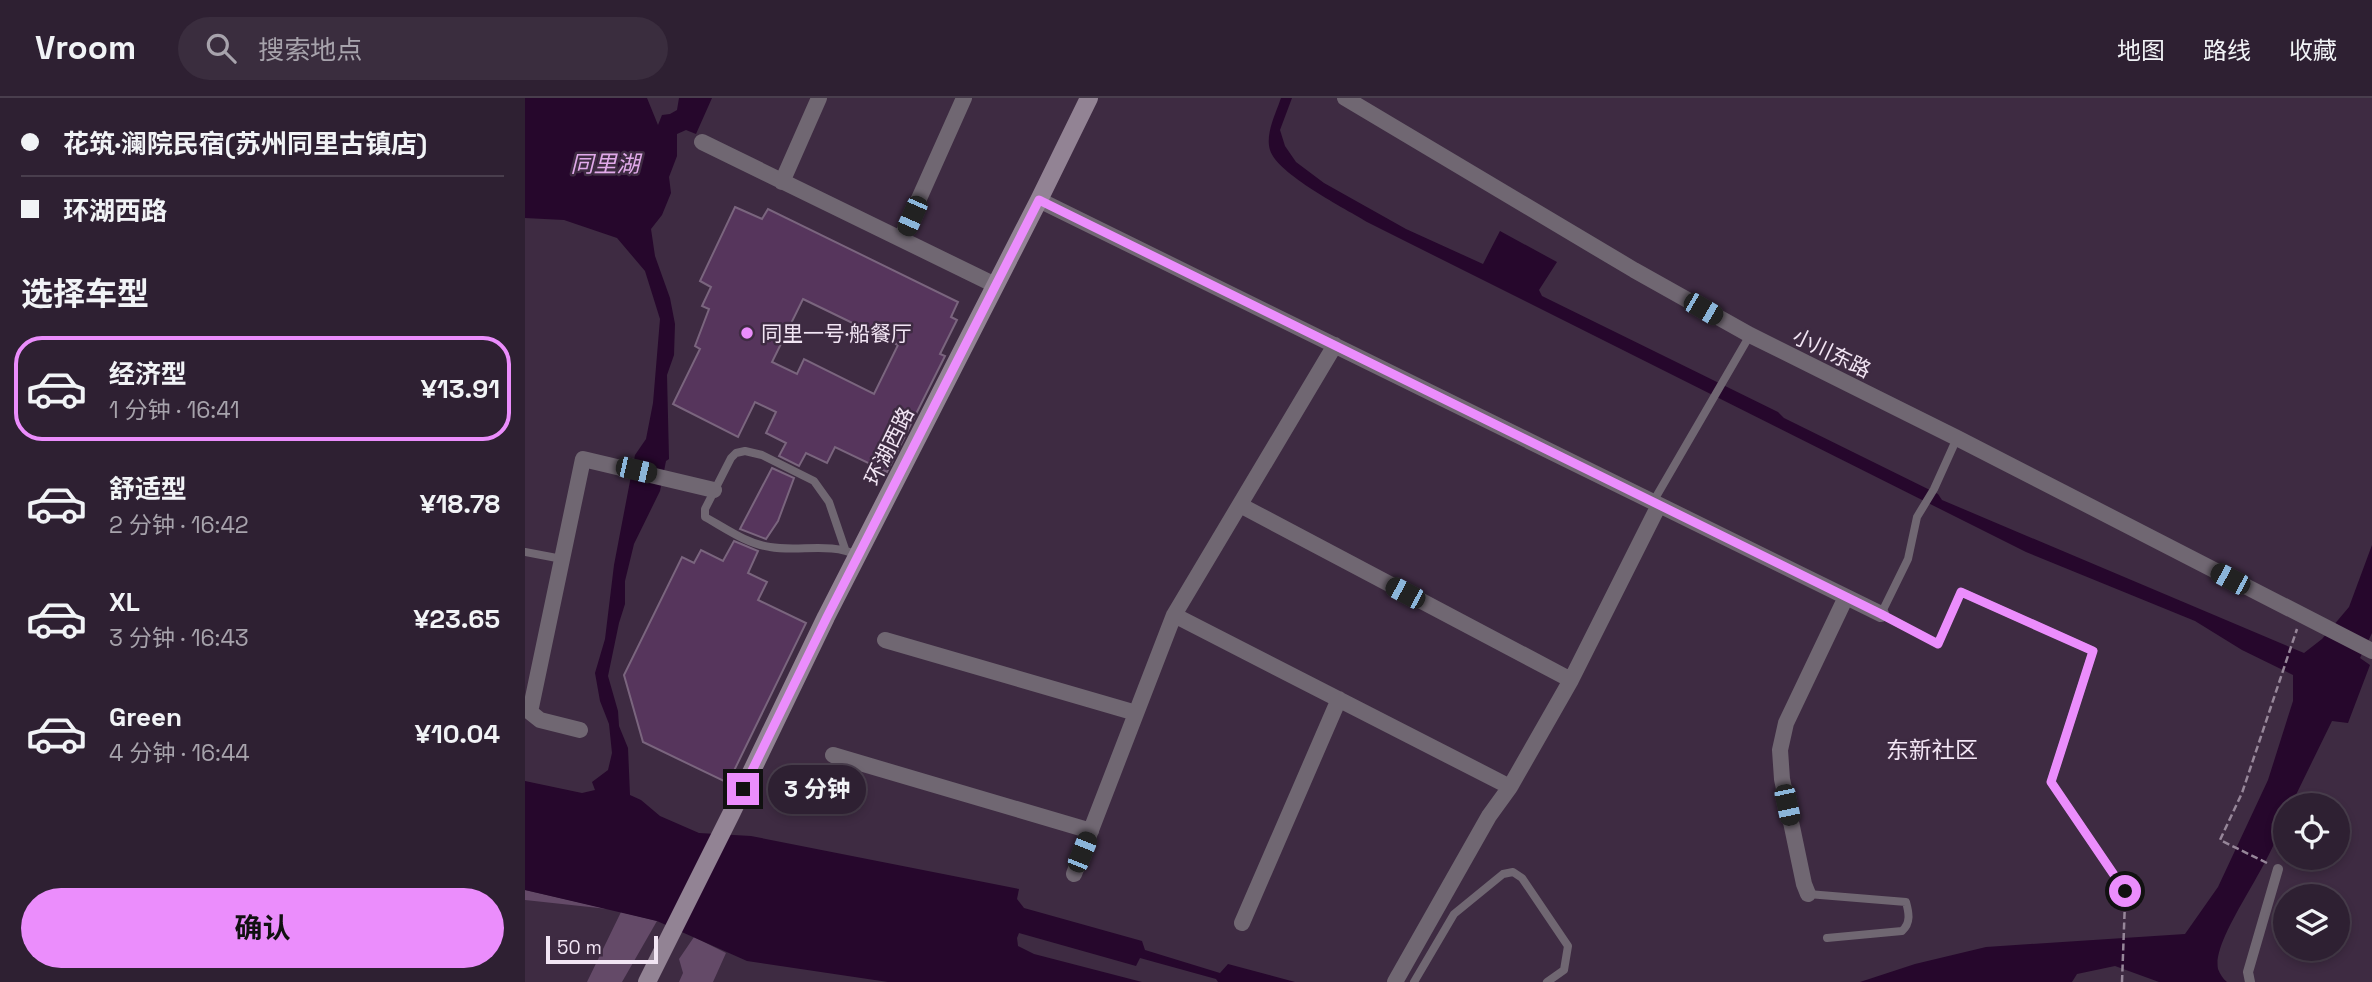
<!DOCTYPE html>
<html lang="zh">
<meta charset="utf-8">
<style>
:root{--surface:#2e2032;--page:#3a2d3e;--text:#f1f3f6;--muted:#a7a3ac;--line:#493e4d;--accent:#eb8dfc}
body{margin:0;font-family:"Space Grotesk","Noto Sans SC",sans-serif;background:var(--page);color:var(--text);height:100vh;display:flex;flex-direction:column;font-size:26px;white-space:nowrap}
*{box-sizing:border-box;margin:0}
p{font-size:23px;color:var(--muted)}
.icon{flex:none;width:38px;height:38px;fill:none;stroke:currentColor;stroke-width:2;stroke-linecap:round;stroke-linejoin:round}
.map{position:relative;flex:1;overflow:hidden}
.details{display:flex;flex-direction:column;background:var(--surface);width:525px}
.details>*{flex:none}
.top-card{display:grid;align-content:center;height:154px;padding:0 21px;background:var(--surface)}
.buttons{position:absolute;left:1748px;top:695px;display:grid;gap:14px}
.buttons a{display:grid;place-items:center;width:77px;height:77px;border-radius:50%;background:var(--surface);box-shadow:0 4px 10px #0003,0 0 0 2px var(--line);font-size:35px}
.scale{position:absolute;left:21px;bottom:18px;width:112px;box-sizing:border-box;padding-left:7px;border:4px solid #f2e5f4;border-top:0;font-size:19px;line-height:24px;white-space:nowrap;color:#f2e5f4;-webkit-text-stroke:5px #3e2b42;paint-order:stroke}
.end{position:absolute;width:32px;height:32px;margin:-16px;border:9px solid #eb8dfc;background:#111;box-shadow:0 0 0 4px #111}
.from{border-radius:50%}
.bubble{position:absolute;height:49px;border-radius:24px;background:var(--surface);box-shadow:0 4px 10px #0003,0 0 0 2px var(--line);font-size:23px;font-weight:700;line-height:49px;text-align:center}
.car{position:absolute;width:21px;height:42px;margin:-21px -10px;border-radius:9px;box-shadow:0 0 5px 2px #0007;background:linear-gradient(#222 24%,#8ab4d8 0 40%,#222 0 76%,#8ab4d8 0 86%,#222 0)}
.top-card b{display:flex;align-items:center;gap:24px;height:66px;font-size:26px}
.top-card b+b{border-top:2px solid var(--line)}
.top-card i{width:18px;height:18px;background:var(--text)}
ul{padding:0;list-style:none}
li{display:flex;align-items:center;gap:21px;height:105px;margin:0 14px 10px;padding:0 7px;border:4px solid transparent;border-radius:28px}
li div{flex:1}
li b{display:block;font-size:26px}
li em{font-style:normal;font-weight:700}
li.active{border-color:var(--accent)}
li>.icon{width:63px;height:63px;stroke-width:1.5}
h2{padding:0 21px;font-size:32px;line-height:84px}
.primary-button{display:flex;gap:14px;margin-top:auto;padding:14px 21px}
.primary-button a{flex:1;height:80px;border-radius:42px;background:var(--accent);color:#111;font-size:28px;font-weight:700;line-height:80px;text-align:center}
header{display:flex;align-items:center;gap:42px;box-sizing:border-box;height:98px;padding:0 35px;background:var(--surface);border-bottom:2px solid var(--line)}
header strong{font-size:33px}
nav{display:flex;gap:38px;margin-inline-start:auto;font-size:24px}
.search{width:490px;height:63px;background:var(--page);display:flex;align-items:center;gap:18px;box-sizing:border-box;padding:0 24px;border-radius:38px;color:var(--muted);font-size:26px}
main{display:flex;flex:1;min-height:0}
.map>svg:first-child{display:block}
.green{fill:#644a68}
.water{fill:#26072c}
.building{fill:#56355c;stroke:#7a657e;stroke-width:2;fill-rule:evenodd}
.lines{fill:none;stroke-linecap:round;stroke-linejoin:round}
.path{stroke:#968699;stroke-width:2.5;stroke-dasharray:7 3.5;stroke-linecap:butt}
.service{stroke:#706772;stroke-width:8}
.pedestrian{stroke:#706772;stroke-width:10}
.minor{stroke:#706772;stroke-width:16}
.secondary{stroke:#928394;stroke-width:18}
.route{stroke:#eb8dfc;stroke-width:9}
.poi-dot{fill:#eb8dfc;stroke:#3e2b42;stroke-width:2.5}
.labels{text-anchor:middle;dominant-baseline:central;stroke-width:5;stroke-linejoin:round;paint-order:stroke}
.poi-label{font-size:21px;fill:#f2e5f4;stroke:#3e2b42;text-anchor:start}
.street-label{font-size:21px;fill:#f2e5f4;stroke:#3e2b42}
.water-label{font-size:23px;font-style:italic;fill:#e1aaea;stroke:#3e2b42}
.neighbourhood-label{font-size:23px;fill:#f2e5f4;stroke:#3e2b42}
</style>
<header>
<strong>Vroom</strong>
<div class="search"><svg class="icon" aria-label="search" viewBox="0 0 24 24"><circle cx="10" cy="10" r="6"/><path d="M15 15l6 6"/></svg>搜索地点</div>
<nav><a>地图</a><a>路线</a><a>收藏</a></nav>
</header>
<main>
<section class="details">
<div class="top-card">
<b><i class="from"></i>花筑·澜院民宿(苏州同里古镇店)</b>
<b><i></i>环湖西路</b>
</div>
<h2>选择车型</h2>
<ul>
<li class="active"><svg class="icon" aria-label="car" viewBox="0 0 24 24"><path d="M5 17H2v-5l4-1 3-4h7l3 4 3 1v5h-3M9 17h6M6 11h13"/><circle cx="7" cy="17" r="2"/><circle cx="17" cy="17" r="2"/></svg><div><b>经济型</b><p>1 分钟 · 16:41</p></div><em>¥13.91</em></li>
<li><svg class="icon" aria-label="car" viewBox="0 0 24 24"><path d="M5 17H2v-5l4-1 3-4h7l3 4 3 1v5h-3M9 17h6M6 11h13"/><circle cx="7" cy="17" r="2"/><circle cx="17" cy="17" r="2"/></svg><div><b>舒适型</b><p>2 分钟 · 16:42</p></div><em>¥18.78</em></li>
<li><svg class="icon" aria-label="car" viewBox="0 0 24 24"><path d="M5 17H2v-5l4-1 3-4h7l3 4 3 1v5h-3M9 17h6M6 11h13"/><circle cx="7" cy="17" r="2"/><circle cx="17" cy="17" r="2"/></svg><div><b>XL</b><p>3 分钟 · 16:43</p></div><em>¥23.65</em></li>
<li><svg class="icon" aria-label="car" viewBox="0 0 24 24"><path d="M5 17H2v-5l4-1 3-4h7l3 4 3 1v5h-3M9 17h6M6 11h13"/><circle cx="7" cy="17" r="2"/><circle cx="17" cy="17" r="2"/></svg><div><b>Green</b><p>4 分钟 · 16:44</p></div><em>¥10.04</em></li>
</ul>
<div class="primary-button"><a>确认</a></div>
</section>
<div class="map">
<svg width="1847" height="884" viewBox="0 0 1847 884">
<rect width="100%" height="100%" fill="#3e2b42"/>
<path class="green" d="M0,792L83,811L0,802Z
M96,814L132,823L97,884H62Z
M169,839L201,855L188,884H154L158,875L154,861Z"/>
<path class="water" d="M0,0H122L133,27L137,17L145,16L152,12L154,0H187L171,36L161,32L152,36V58L144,79L146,95L137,117L126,131L130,158L145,200L150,226L149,257L142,277L144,361L141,363L135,393L109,446L100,483V506L94,525L83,578L93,613L94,628L103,650L105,697L116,702L135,718L174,735L226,738L494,791L492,801L499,810L617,843L620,852L695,875L703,866L770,884H693L691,881L615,860L611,868L494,835L492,840L493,848L509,856L617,884H363L222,863L132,823L0,792V683L57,695L70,692L67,684L83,672L87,655L84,626L75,603L70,575L80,541L89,467L110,357L121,341L128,305L135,221L120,173L92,140L39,122L0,120Z
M756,0H767L755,32L760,48L771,64L799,85L881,131L958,166L975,133L1032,164L1014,192L1017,198L1253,314L1259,320L1413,396L1417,402L1779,555L1797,541L1824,509L1847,447V535L1835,560L1845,567L1823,625L1807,623L1766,707H1760C1760,753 1686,836 1693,871C1695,876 1698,881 1702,884H1634L1590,868L1552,876L1547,884H1335L1390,866L1461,849L1660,836L1693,789L1743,682L1768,603V577L1717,552L1670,523L1501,454L844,125C821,111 752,76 745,52C740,36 751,15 756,0Z"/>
<path class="building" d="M210,109L237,121L243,111L433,204L426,219L432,222L415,256L420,258L362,374L310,349L302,365L281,355L274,368L254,358L261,345L241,335L251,314L230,304L213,339L148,306L175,251L170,248L184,211L177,208L186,189L175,183ZM278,201L373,247L349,296L279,261L272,276L247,264Z
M247,370L269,380L253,423L241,441L215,431Z
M209,443L233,453L223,475L242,484L233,502L281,525L203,685L118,644L99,577L157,459L169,465L176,452L198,463Z"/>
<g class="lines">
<path class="path" d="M1742,765L1695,742L1717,695L1772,531
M1597,884L1600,803"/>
<path class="service" d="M1432,340L1409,391L1392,419L1383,461L1356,516L1413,546L1436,494L1568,553L1526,684L1600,793
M1128,404L1225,237
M320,451L304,404L289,383L237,357L220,353L211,355L206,360L180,411V419C200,430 222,446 245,449C273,454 306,444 332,457
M0,454L37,461
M1283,796L1381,804C1384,815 1386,825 1377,833L1302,840
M889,884L929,816L978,776L988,774L997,780L1043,848L1039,872L1022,884"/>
<path class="pedestrian" d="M1725,884L1723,874L1753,771"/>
<path class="minor" d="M820,0L1109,172L1225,237L1432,340L1847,553
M177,44L470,187
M257,84L294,0
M514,102L1356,516
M376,141L439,0
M715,407L1046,582
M649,517L985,689
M360,542L611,615
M55,632L15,622L5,614L58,361L189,392
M308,657L566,733
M549,776L649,517L810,247
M1283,796L1279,786L1257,681L1255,652L1261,625L1321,499
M717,825L814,601
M870,884L964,718L985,689L1046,582L1134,407"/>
<path class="secondary" d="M122,884L206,716L301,519L514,102L564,0"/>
</g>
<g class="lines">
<path class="route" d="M218,691L302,519L514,102L1356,516L1413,546L1436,494L1568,553L1526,684L1600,793"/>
</g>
<circle class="poi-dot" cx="222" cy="235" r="7"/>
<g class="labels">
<g class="poi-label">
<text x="236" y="235">同里一号·船餐厅</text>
</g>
<g class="street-label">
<text transform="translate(1307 255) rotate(26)">小川东路</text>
<text transform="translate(364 348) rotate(-64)">环湖西路</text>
</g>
<g class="water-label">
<text x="80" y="66">同里湖</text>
</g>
<g class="neighbourhood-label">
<text x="1407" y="652">东新社区</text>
</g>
</g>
</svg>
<div class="buttons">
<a><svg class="icon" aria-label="locate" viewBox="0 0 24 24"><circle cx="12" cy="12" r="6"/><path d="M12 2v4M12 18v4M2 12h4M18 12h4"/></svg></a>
<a><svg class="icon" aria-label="layers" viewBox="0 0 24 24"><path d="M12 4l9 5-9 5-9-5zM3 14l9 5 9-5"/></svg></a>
</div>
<div class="scale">50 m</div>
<i class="end from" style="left:1600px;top:793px"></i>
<i class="end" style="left:218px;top:691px"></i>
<div class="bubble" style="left:243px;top:667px;width:98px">3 分钟</div>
<i class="car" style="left:387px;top:118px;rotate:204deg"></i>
<i class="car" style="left:1178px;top:211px;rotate:120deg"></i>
<i class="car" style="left:111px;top:372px;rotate:103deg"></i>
<i class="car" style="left:1705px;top:481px;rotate:298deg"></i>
<i class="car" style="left:880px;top:495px;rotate:298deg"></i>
<i class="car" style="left:1262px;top:707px;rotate:168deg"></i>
<i class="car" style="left:557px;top:754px;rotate:22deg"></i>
</div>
</main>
